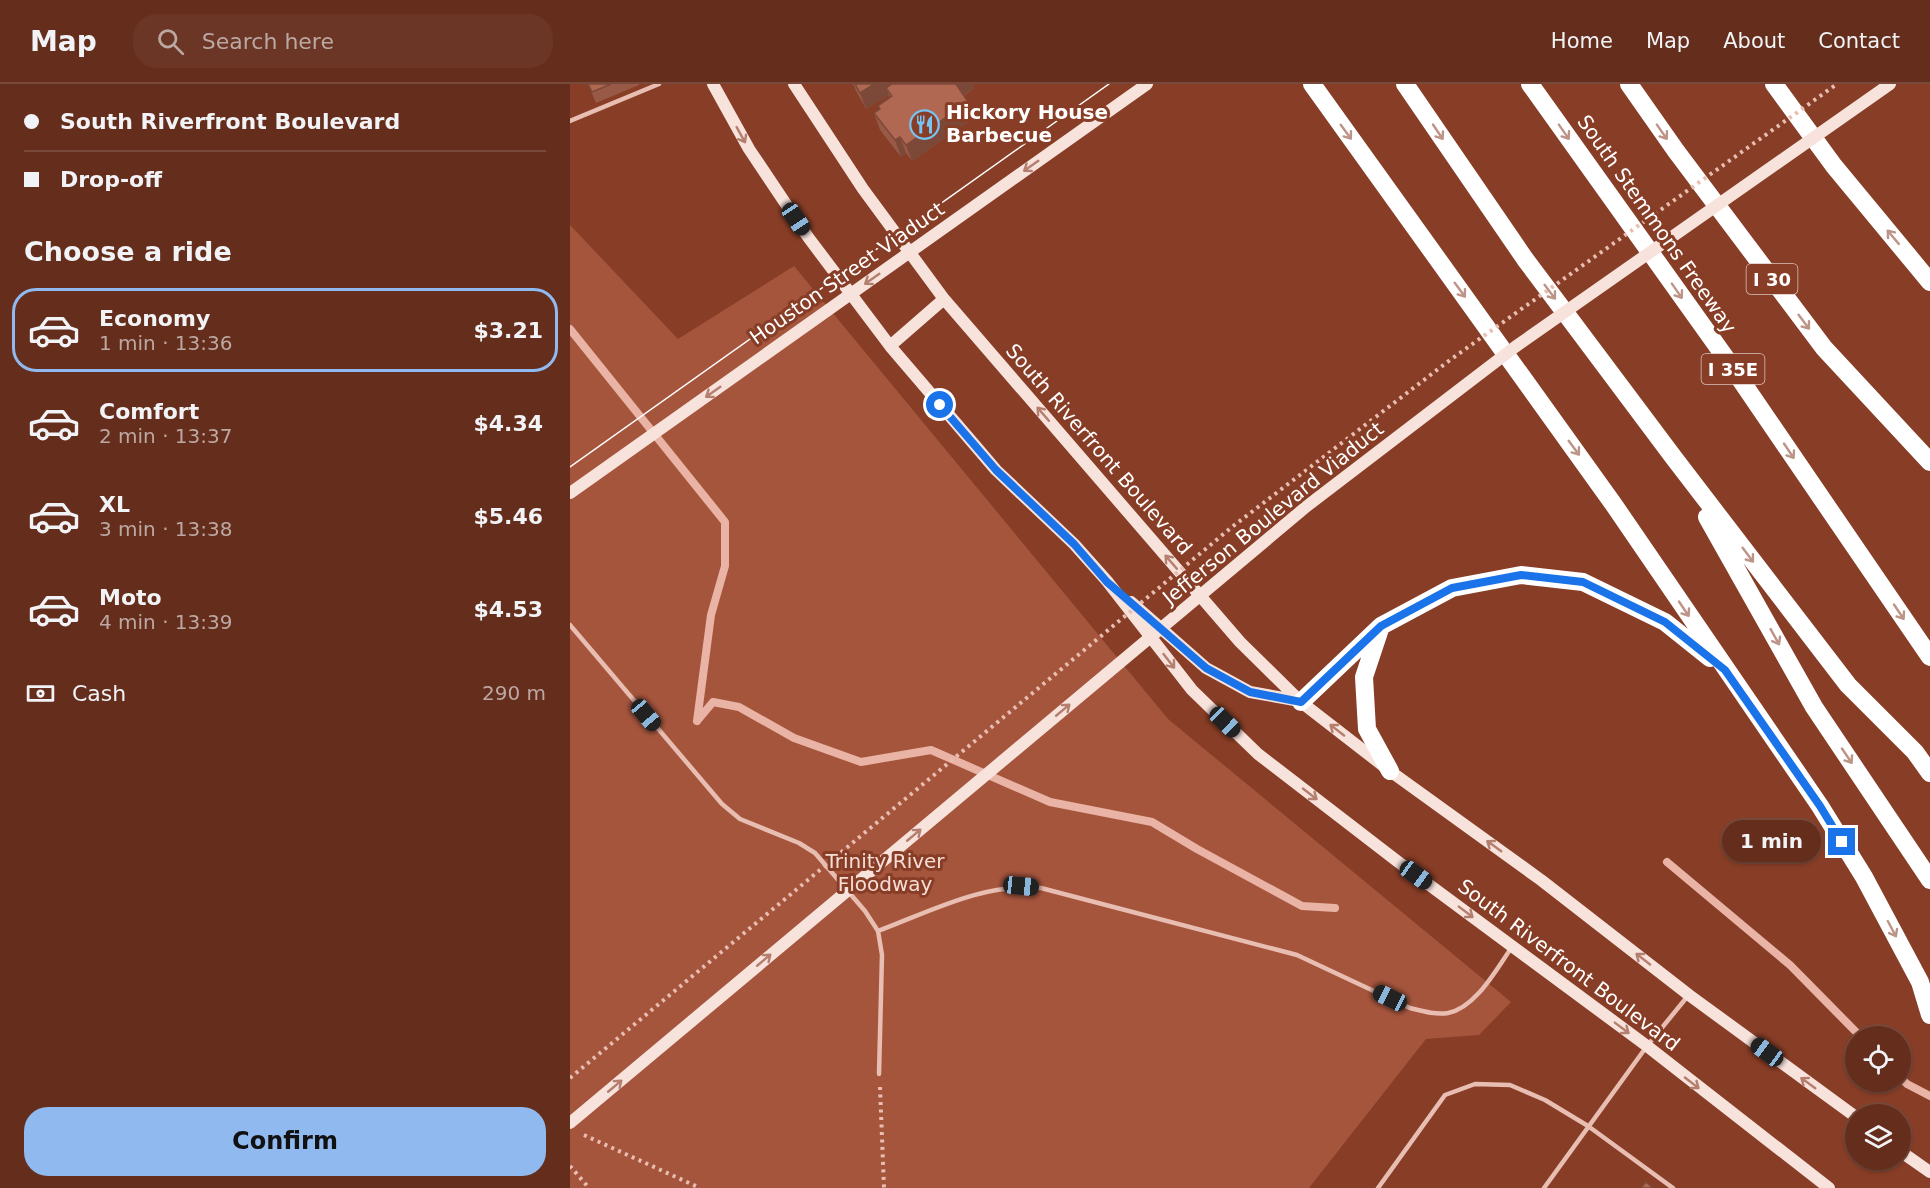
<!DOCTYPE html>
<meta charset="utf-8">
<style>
:root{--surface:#652e1c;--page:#6b3625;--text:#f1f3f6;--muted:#bca8a3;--line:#794a3b;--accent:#90b9f0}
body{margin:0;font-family:"DejaVu Sans",sans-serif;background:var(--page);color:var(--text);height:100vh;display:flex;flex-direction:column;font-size:22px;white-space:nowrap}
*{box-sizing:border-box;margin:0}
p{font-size:20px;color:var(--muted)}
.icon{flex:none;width:33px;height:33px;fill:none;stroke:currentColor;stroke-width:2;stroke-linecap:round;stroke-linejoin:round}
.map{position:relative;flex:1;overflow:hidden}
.sheet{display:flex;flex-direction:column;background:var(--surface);width:570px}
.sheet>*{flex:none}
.hud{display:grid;align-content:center;height:132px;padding:0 24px;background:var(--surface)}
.fabs{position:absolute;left:1275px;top:942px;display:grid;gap:12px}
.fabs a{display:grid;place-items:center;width:66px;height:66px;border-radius:50%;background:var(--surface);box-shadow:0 2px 4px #0004,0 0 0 2px var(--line);font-size:30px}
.end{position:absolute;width:27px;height:27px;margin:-14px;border:8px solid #1a73e8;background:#fff;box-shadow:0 0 0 3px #fff}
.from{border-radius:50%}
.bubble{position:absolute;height:42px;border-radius:21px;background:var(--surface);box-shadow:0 2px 4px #0004,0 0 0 2px var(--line);font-size:20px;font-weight:700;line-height:42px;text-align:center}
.car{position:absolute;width:18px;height:36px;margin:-18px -9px;border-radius:8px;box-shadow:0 0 4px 2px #0007;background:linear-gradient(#222 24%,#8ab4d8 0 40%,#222 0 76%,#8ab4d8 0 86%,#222 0)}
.hud b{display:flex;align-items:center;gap:21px;height:57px;font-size:22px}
.hud b+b{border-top:2px solid var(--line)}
.hud i{width:15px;height:15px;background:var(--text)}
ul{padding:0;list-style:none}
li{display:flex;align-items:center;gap:18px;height:84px;margin:0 12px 9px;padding:0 12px;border:3px solid transparent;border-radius:24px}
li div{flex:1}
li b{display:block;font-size:22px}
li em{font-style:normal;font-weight:700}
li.selected{border-color:var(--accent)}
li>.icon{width:54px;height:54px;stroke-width:1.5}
h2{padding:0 24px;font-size:27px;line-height:72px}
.pay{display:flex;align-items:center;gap:15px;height:66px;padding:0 24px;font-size:22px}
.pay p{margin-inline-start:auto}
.cta{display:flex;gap:12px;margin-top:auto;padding:12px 24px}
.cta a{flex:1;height:69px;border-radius:24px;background:var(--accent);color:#111;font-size:24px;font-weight:700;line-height:69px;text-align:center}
header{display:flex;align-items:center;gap:36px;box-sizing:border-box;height:84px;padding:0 30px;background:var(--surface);border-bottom:2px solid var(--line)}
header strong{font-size:28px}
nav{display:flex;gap:33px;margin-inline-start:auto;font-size:21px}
.search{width:420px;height:54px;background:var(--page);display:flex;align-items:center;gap:15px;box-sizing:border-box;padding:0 21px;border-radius:24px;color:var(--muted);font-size:22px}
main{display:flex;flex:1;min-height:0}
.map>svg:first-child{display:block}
.green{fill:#a6553d}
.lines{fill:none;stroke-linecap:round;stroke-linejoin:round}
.stream{stroke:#e9b4a6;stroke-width:8}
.path{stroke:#e9beb2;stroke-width:4;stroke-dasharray:3 4.5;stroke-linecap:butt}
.service{stroke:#e9beb2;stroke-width:4.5}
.secondary{stroke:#f7e2dc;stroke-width:12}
.motorway{stroke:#fff;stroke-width:18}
.tram{stroke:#fff;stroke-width:1.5}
.path-bridge{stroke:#e9beb2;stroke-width:4;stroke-dasharray:3 4.5;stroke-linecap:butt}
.secondary-bridge{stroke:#f7e2dc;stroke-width:12}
.wall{fill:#985947}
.shaded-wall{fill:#7c4939}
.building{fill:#b16852;stroke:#7c4939;stroke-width:1.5}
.oneway{stroke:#bd9488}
.oneway2{stroke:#b47f6f}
.route{stroke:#1a73e8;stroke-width:8}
.labels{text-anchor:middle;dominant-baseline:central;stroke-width:6;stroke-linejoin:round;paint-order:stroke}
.shield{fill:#873d26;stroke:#dbc5be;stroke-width:1.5}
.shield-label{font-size:18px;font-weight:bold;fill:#fff}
.poi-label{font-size:20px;font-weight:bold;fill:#fff;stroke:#873d26;text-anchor:start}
.street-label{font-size:20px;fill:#fff;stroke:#873d26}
.park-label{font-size:20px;fill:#f7ddd6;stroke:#873d26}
</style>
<header>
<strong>Map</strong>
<div class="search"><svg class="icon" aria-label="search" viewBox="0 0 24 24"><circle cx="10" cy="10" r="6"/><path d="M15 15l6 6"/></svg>Search here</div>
<nav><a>Home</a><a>Map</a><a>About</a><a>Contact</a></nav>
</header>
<main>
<section class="sheet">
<div class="hud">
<b><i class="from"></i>South Riverfront Boulevard</b>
<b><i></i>Drop-off</b>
</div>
<h2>Choose a ride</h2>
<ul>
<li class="selected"><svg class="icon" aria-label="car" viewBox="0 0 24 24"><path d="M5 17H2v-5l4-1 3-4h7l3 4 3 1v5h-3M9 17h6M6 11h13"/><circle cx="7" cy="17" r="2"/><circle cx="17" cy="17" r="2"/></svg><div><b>Economy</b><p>1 min · 13:36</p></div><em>$3.21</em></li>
<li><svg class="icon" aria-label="car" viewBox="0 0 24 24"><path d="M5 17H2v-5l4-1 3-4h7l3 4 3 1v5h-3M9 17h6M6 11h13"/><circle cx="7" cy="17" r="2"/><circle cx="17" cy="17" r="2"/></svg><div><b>Comfort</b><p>2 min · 13:37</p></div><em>$4.34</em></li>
<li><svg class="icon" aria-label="car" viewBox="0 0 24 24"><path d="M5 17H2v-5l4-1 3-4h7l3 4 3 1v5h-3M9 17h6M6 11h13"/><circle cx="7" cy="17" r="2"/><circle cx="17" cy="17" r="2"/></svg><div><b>XL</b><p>3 min · 13:38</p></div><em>$5.46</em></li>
<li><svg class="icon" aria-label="car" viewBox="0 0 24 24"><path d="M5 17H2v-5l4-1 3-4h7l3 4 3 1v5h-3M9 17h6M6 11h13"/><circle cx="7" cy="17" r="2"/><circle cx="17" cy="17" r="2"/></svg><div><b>Moto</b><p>4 min · 13:39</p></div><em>$4.53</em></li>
</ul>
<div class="pay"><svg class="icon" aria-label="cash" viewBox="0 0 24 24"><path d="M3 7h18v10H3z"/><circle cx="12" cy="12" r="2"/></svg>Cash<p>290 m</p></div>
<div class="cta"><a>Confirm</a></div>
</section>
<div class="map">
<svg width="1360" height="1104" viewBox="0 0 1360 1104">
<rect width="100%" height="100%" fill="#873d26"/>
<path class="green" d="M0,141L108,255L224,182L598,635L941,918L909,951L856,955L739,1104H0Z"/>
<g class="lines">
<path class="stream" d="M0,245L155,438V482L141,531L127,637
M127,637L143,618L169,623L224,654L291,678L361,666L480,718L582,738L627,765L732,822L765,824
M1097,778L1220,881L1290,952
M1330,993L1337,1000L1360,1012"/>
<path class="path" d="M310,1003L314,1104
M14,1051L130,1104
M0,1082L19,1104"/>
<path class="service" d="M0,37L89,0
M0,541L152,720L170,735L229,759L245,769L295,827L308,847L312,871L309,990
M308,847C359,828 415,798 471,804L727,871L840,924C852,927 865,931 878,929C906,924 927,884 942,863
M808,1104L875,1011L905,1000L940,1001L975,1016L1018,1042L1103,1104
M974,1104L1077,962L1117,913"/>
<path class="secondary" d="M143,0L179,65L238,153L320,262L426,386L504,460L537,497L622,606L688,670L827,777L1077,962L1259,1104
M224,0L293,105L374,215L670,558L731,618L820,687L971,796L1119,911L1286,1033
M320,262L374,215
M561,518L636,584L680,608L730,617
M1330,1067L1360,1088"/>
<path class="motorway" d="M742,0L1044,421L1250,722L1294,793L1350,898L1360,931
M835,0L955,175L1104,374L1278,601L1345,668L1360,689
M960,0L1155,273L1360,573
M1059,0L1106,67L1254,264L1360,378
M1204,0L1264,82L1360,198
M1137,433L1244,623L1360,796
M810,545L794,593L797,645L820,687
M731,618L811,542L882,504L951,491L1013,498L1095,538L1140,574"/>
<path class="tram" d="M0,383L539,0"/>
<path class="path-bridge" d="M0,994L662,443L880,276L1267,0"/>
<path class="secondary-bridge" d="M0,409L577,0
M0,1039L737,422L945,263L1320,0"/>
</g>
<path class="wall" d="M18,0H69V1L26,19Z
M283,0H402L404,4L394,12L398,18L404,34L342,77L336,69L331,73L310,46L304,29L310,26L308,22L320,14L319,11L296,25L286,7Z"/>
<path class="shaded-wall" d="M304,0H324L316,4L319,11L296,25L290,9Z
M385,0H402L404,4L390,14Z
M398,18L404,34L342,77L336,61Z
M330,53L336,69L331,73L325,56Z"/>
<path class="building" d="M18,0H41L22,8Z
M285,0H304L290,9Z
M322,0H386L398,18L336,61L330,53L325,56L304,29L310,25L308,22L322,12L316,4Z
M1076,1098L1083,1104H1071Z"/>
<defs><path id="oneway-shaft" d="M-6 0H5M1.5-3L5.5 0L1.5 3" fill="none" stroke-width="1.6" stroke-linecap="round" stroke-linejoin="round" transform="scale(1.5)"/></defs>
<g class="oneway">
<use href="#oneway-shaft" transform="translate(776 48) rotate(54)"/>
<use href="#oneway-shaft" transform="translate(868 48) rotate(56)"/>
<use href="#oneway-shaft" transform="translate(994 48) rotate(55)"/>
<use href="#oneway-shaft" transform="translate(1092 48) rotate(55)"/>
<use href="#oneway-shaft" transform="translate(1323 153) rotate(-130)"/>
<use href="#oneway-shaft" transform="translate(890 206) rotate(54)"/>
<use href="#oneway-shaft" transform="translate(1107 207) rotate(55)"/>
<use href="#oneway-shaft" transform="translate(980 208) rotate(53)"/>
<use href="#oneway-shaft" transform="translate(1234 238) rotate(53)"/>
<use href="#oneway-shaft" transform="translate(1004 364) rotate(54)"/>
<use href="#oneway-shaft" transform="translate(1219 367) rotate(56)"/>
<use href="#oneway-shaft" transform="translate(1178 471) rotate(53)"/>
<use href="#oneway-shaft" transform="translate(1114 525) rotate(56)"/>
<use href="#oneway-shaft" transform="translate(1329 528) rotate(56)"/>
<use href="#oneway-shaft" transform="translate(1205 553) rotate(61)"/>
<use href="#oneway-shaft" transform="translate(1277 672) rotate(56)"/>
<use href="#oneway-shaft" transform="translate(1322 845) rotate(62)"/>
</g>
<g class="oneway2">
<use href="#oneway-shaft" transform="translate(171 51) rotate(61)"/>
<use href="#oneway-shaft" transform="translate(461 82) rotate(145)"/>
<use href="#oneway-shaft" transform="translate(302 195) rotate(145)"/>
<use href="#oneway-shaft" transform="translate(143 308) rotate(145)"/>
<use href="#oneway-shaft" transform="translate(473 330) rotate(-131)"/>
<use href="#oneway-shaft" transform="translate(601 478) rotate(-131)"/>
<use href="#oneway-shaft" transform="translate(599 577) rotate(52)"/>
<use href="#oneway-shaft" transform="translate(493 626) rotate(-40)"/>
<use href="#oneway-shaft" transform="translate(767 646) rotate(-142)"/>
<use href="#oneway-shaft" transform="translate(740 710) rotate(38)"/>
<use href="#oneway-shaft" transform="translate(344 751) rotate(-40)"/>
<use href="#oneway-shaft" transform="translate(924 762) rotate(-144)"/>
<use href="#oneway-shaft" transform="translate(896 828) rotate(37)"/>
<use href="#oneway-shaft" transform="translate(1073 875) rotate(-142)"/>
<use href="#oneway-shaft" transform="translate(194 876) rotate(-40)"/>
<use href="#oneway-shaft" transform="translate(1052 944) rotate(37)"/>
<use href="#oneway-shaft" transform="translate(1122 999) rotate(38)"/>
<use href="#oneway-shaft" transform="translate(1238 999) rotate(-144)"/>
<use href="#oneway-shaft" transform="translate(45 1002) rotate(-40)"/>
</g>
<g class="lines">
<path class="route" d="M370,321L426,386L504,460L537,498L636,584L680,608L731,618L811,542L882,504L951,491L1013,498L1095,538L1155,586L1250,722L1272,758"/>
</g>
<defs>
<symbol id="restaurant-ring" viewBox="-11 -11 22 22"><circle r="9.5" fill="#873d26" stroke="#77c3f2" stroke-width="1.5"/><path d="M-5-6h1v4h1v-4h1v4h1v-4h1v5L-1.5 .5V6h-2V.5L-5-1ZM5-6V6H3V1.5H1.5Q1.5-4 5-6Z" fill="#77c3f2"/></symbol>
</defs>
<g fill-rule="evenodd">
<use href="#restaurant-ring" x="338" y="24" width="33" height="33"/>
</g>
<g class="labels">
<g class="shield">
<rect x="1176.5" y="180" width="51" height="30" rx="4.5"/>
<rect x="1131.5" y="270" width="63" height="30" rx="4.5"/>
</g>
<g class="shield-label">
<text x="1202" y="195">I 30</text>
<text x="1163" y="285">I 35E</text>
</g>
<g class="poi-label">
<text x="376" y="28">Hickory House<tspan x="376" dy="23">Barbecue</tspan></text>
</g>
<g class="street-label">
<text transform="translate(1087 140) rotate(55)">South Stemmons Freeway</text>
<text transform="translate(277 189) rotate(-35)">Houston Street Viaduct</text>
<text transform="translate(529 365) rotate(49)">South Riverfront Boulevard</text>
<text transform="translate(703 429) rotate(-39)">Jefferson Boulevard Viaduct</text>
<text transform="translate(999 881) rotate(37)">South Riverfront Boulevard</text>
</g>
<g class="park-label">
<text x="315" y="777">Trinity River<tspan x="315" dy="23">Floodway</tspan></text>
</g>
</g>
</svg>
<div class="fabs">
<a><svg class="icon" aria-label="locate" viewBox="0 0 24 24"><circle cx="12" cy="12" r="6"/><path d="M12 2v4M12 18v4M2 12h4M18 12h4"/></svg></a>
<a><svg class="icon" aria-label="layers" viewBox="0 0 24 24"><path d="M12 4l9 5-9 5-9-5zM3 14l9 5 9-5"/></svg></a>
</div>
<i class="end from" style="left:370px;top:321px"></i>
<i class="end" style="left:1272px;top:758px"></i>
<div class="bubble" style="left:1152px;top:736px;width:99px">1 min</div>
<i class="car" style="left:226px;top:135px;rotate:146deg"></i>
<i class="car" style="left:76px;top:631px;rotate:140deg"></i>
<i class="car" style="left:655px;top:638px;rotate:134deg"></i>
<i class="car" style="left:846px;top:791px;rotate:126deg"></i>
<i class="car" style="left:451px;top:802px;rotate:96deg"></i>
<i class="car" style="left:820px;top:914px;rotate:296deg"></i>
<i class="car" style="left:1197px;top:968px;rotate:306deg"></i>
</div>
</main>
